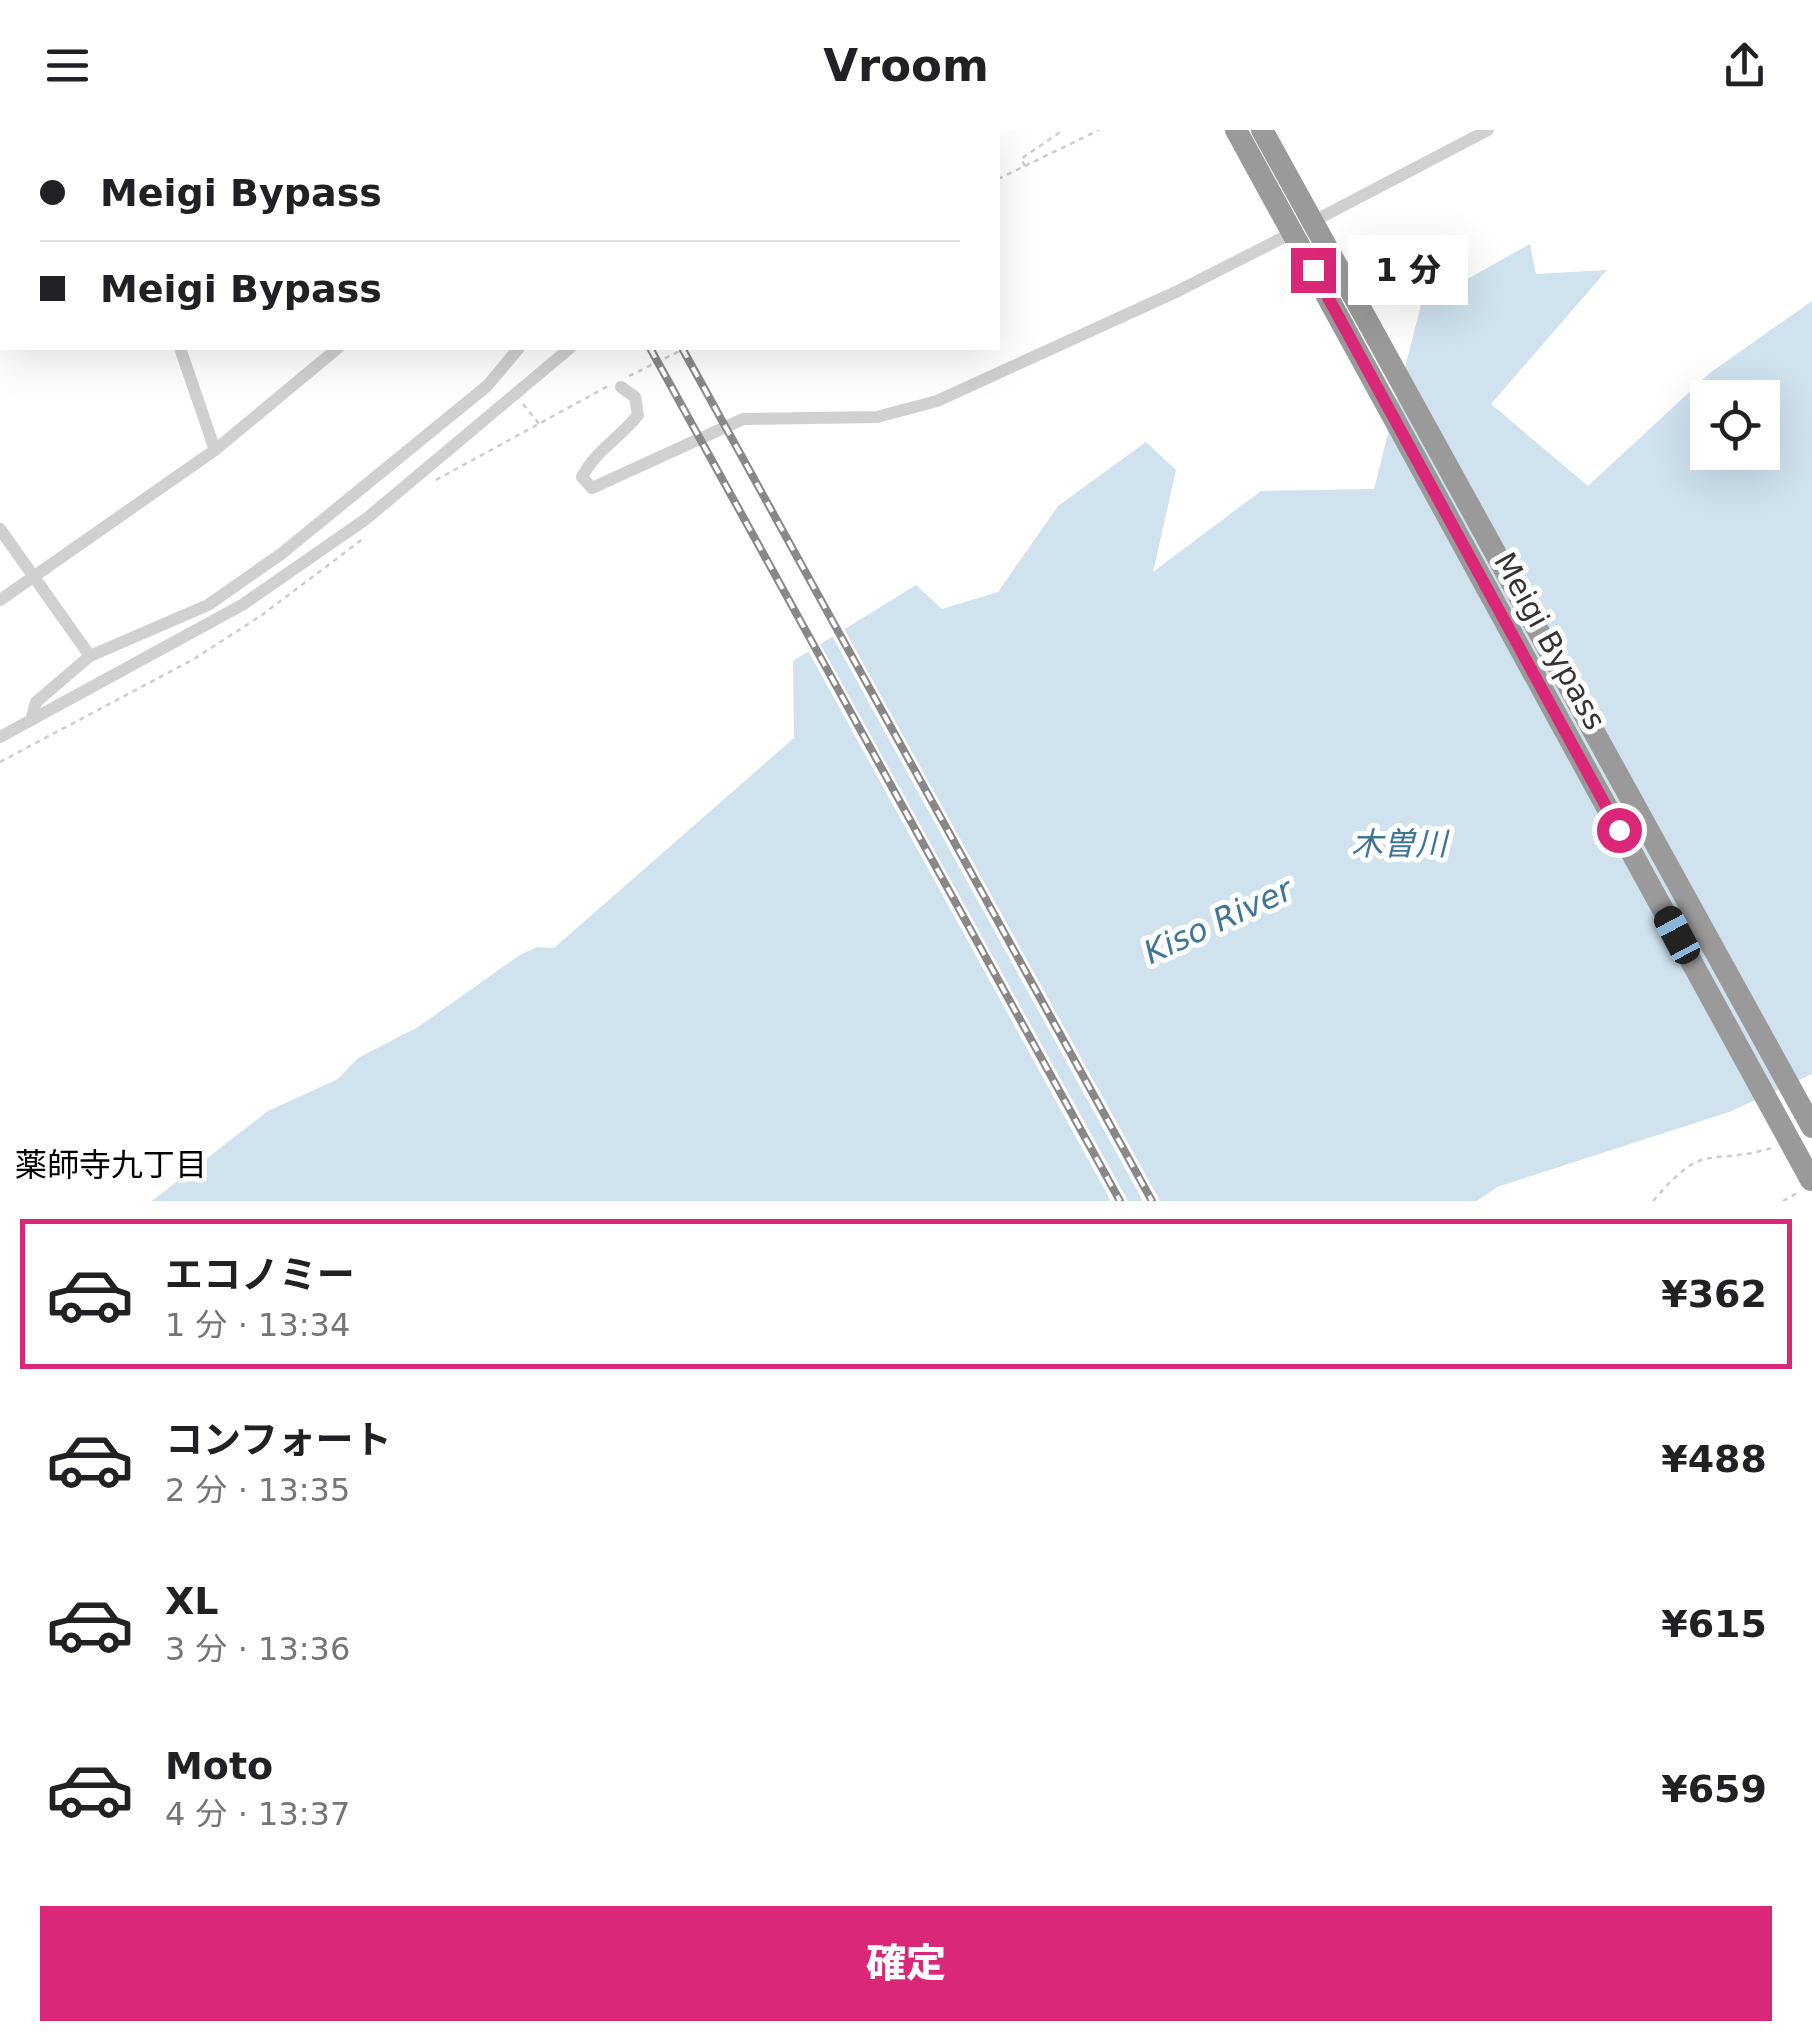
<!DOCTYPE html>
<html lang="ja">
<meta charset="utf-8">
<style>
:root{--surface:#fff;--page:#f6f6f6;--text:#202124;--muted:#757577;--line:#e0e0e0;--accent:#db2777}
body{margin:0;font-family:"DejaVu Sans","Noto Sans JP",sans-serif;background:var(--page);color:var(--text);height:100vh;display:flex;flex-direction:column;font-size:38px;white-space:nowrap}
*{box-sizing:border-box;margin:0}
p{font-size:32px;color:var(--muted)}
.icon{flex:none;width:55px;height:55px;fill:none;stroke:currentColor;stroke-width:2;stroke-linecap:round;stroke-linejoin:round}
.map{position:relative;height:1071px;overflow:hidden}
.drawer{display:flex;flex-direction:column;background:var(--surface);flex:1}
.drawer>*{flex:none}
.guide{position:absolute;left:0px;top:0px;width:1000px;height:220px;box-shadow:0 10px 40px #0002;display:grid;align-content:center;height:220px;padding:0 40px;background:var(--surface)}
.fabs{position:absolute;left:1690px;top:250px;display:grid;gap:20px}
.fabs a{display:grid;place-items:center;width:90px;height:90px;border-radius:0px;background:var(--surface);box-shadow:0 10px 40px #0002;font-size:50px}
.end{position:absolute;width:45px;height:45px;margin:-22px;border:12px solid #db2777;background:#fff;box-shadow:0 0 0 5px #fff}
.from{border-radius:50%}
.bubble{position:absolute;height:70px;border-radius:0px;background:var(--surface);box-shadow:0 10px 40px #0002;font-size:32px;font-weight:800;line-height:70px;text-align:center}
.car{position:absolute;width:30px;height:60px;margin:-30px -15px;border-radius:12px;box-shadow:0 0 8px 2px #0007;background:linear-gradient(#222 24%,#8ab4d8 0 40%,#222 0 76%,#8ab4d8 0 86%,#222 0)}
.guide b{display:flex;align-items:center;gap:35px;height:95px;font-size:38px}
.guide b+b{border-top:2px solid var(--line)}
.guide i{width:25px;height:25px;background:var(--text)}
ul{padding:18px 0 0;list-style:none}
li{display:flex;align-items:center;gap:30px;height:150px;margin:0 20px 15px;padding:0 20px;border:5px solid transparent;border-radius:0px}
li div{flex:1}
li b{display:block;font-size:38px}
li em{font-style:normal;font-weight:800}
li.current{border-color:var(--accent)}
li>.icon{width:90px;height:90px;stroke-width:1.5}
.button{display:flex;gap:20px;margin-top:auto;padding:20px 40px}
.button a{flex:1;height:115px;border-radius:0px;background:var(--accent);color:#fff;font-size:40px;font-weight:800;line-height:115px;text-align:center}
header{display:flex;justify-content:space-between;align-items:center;height:130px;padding:0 40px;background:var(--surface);font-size:45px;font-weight:800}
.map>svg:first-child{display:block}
.water{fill:#cfe2ee;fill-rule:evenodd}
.pier{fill:#fff}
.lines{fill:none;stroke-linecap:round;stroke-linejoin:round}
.path{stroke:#cdcdcd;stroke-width:2.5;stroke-dasharray:5 5;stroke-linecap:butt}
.street{stroke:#d0d0d0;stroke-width:12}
.rail-casing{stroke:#888;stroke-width:8}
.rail{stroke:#fff;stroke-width:4;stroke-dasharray:11;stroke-linecap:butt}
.highway-bridge{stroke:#9a9a9a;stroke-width:22}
.route{stroke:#db2777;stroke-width:12}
.labels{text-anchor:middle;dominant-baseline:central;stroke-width:10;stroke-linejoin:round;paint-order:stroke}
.street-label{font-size:30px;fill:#333;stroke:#fff}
.water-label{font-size:32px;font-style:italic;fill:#3f7597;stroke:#fff}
.neighbourhood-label{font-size:32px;fill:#000;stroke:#fff}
</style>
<header><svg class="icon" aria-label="menu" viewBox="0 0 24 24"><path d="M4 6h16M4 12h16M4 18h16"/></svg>Vroom<svg class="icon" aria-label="share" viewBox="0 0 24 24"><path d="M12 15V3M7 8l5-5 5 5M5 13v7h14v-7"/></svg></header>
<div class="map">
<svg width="1812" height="1071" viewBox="0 0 1812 1071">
<rect width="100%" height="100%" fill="#fff"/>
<path class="water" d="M1530,114L1536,144L1607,140L1491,274L1588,356L1711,242L1812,171V944L1729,982L1497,1057L1477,1071H152L268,981L338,949L358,928L418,897L520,825L537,817L554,818L794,608L793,531L916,455L942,479L998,462L1058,376L1146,312L1176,340L1153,442L1261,361L1374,359L1421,175ZM1708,268H1762V322H1708Z"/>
<path class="pier" d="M842,495L1160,1071H1143L830,502Z
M818,510L1128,1071H1111L806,517Z"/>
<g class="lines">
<path class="path" d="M1025,36L1021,29L1063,0
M998,49L1099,0
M629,246L686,218
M523,274L540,295
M436,350L608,256
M0,632L194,529L262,485L364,408
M1653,1071C1706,1009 1706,1037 1772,1018
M1783,1071L1799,1062"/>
<path class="street" d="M88,0L90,2
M378,0L379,2
M492,0L493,2
M242,2L245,0
M927,2L932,0
M1312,92L1488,0
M0,212L2,211
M180,218L215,320
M621,257L635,267L638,285C620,308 595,321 582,347L592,358L743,289L877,287L937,271L1178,161L1294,102
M0,399L90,526L36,572L32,587
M0,470L215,320L338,218
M90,526L208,475L281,424L487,256L519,218
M0,607L242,475L366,389L570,218"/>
<defs>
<path id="rail" d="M530,0L532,2
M562,0L563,2
M650,218L1120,1071
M682,218L1152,1071"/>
</defs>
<use href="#rail" class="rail-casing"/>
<use href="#rail" class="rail"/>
<path class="highway-bridge" d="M1236,0L1811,1050
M1262,0L1812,997"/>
</g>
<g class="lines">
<path class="route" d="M1313,140L1619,700"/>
</g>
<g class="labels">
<g class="street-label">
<text transform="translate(1550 511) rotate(61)">Meigi Bypass</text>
</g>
<g class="water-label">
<text x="1399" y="714">木曽川</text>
<text transform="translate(1218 791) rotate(-25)">Kiso River</text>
</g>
<g class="neighbourhood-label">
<text x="111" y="1035">薬師寺九丁目</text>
</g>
</g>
</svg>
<div class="fabs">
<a><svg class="icon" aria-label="locate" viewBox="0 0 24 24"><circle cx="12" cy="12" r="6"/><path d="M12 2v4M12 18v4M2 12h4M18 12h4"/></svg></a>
</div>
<i class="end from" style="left:1619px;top:700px"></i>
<i class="end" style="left:1313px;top:140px"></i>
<div class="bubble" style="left:1348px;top:105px;width:120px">1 分</div>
<i class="car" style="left:1677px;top:805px;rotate:332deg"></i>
<div class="guide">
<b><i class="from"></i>Meigi Bypass</b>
<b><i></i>Meigi Bypass</b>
</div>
</div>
<section class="drawer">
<ul>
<li class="current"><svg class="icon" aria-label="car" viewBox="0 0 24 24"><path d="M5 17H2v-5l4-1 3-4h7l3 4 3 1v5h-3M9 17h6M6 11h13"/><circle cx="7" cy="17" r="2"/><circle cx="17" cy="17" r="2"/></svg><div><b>エコノミー</b><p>1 分 · 13:34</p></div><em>¥362</em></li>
<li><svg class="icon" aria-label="car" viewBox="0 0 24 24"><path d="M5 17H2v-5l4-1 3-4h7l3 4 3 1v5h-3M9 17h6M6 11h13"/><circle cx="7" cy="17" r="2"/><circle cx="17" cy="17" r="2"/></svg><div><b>コンフォート</b><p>2 分 · 13:35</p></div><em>¥488</em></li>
<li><svg class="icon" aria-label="car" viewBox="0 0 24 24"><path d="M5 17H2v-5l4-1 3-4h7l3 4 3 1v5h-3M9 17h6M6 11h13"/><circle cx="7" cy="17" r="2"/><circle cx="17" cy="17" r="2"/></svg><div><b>XL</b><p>3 分 · 13:36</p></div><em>¥615</em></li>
<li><svg class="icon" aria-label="car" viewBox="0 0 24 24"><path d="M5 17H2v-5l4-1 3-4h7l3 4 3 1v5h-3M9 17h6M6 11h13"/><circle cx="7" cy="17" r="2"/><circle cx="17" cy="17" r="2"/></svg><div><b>Moto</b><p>4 分 · 13:37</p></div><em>¥659</em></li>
</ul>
<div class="button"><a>確定</a></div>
</section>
